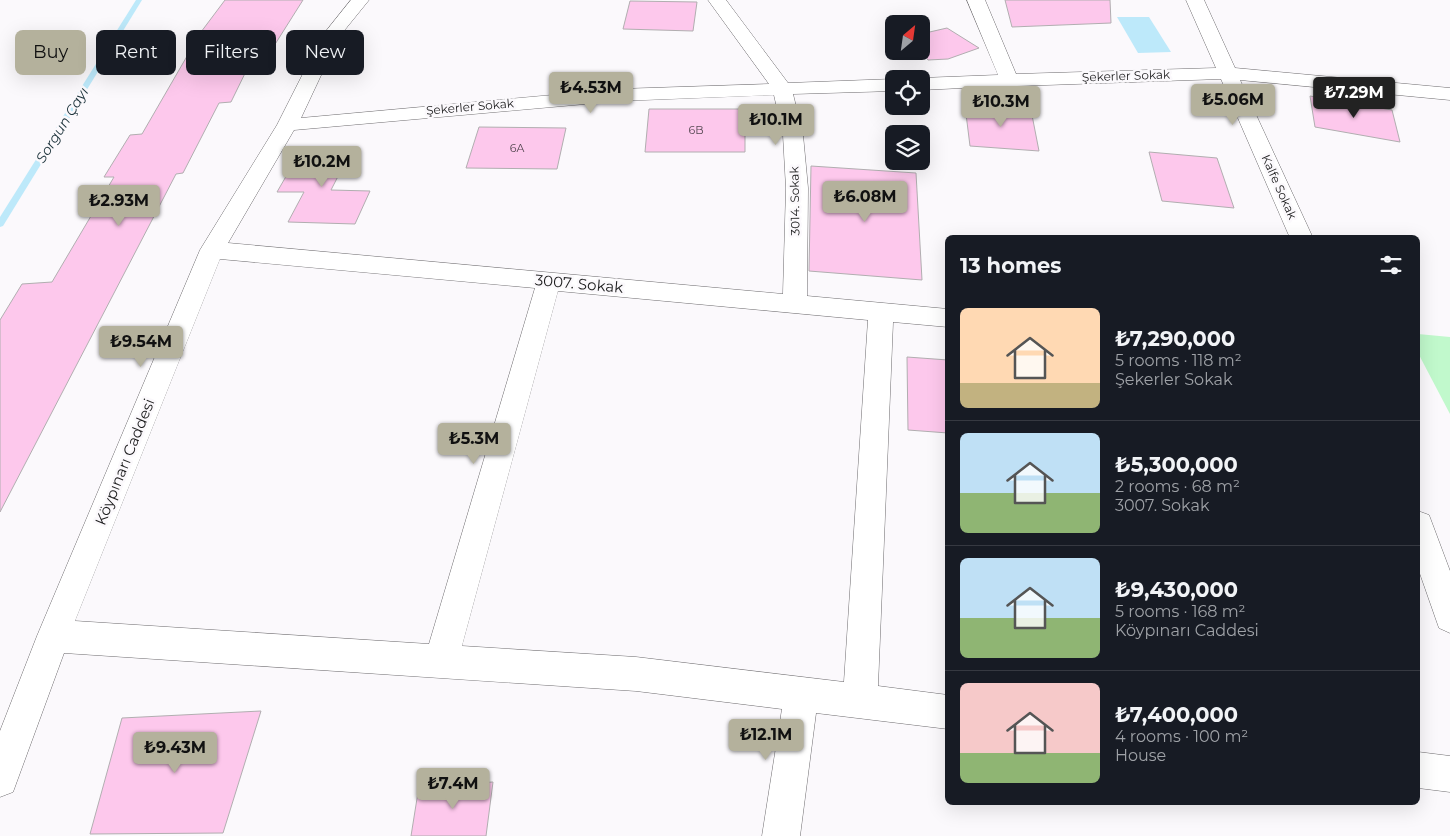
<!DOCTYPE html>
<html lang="en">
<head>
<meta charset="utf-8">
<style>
  body { margin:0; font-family:Montserrat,sans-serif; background:#20242c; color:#f1f3f6; height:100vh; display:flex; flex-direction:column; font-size:19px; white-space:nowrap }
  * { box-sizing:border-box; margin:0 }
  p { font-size:16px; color:#9ea1a6 }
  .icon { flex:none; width:28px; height:28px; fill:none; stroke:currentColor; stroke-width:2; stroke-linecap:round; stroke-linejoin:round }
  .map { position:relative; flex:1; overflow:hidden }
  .details { position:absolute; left:945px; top:235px; width:475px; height:570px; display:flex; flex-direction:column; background:#171b24; border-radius:8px; box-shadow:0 5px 20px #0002 }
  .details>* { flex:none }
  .hud { position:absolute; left:15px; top:30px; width:475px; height:45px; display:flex; gap:10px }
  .needle { width:32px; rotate:29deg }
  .buttons { position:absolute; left:885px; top:15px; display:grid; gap:10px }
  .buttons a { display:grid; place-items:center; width:45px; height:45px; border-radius:8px; background:#171b24; box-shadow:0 5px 20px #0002; font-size:25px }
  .price { position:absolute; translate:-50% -42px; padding:0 11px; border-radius:5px; background:#b4b19c; color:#111; font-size:16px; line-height:32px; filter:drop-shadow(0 1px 2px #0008) }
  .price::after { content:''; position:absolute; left:50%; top:30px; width:15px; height:11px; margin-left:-8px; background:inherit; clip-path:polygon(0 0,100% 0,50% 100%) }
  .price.current { background:#222; color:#fff }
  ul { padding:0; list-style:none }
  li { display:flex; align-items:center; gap:15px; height:125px; padding:0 15px }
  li+li { border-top:1px solid #363941 }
  li span { display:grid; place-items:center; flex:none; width:140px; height:100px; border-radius:8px; color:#555 }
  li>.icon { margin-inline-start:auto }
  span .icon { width:60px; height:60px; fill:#fffc; stroke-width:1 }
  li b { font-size:21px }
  h2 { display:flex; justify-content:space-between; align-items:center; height:60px; padding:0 15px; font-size:21px }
  .chip { padding:0 18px; border-radius:8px; background:#171b24; box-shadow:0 5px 20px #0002; font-size:18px; line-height:45px }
  .chip.current { background:#b4b19c; color:#111 }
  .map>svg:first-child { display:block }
  .green { fill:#c1f9cc }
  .water { fill:#bde9fa }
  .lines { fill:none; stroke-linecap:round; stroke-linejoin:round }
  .stream { fill:#bde9fa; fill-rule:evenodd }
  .building { fill:#fdc8ec; stroke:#b1aeb0 }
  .minor-casing { stroke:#6e6c6f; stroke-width:1 }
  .minor { fill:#fff; fill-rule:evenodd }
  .labels { text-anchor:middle; stroke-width:5; stroke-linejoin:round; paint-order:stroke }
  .far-number-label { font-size:11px; fill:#544751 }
  .far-street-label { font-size:12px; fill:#1c1c1d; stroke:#fbf9fc }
  .far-water-label { font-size:14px; font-style:italic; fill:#20363e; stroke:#fbf9fc }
  .street-label { font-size:15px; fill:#1c1c1d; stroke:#fbf9fc }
</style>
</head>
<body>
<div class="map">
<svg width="1450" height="836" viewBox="0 0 1450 836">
  <rect width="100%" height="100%" fill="#fbf9fc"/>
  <path class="green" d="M 1418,334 L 1450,337 L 1450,414 L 1418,353 Z"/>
  <path class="water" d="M 1117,17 L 1149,17 L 1171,52 L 1138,53 Z"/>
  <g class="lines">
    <path class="stream" d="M 136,0 L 142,0 L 3,226 L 0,227 L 0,217 Z"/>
  </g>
  <path class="building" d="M 225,0 L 303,0 L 267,57 L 253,57 L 231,102 L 219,103 L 183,173 L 176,174 L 0,512 L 0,320 L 22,284 L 52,282 L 114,177 L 104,177 L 130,135 L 142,134 L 201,32 Z
    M 1005,0 L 1110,0 L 1111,23 L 1012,27 Z
    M 630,1 L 697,2 L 693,31 L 623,29 Z
    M 947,28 L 979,48 L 948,59 L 928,60 L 921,51 L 921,34 Z
    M 1310,96 L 1392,110 L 1400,142 L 1315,127 Z
    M 965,106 L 1031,110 L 1039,151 L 970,146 Z
    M 649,109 L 745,109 L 745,152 L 645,152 Z
    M 479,127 L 566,128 L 557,169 L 466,168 Z
    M 303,147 L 352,149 L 331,190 L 370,191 L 355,224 L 288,222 L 304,192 L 277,192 Z
    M 1149,152 L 1217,158 L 1234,208 L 1162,201 Z
    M 811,166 L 916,173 L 922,280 L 809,271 Z
    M 907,357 L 948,360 L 948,433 L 908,430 Z
    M 261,711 L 223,833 L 90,834 L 122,718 Z
    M 493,782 L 486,836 L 411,836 L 419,786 Z"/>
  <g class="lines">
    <defs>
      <path id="minor" d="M 351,0 L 369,0 L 339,37 L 301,118 L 619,89 L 769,84 L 708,0 L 726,0 L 788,83 L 894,79 L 894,91 L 793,94 L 803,135 L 808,188 L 807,296 L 948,309 L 948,327 L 893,322 L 878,686 L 948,695 L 948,729 L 816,713 L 800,836 L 762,836 L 782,709 L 636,691 L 64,653 L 13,792 L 0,797 L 0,731 L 37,636 L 200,250 L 277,125 L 322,36 ZM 774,95 L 783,135 L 786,188 L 783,294 L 228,243 L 294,130 L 619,101 ZM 220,259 L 535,288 L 429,644 L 75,621 ZM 558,291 L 868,320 L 844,682 L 636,657 L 462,646 Z
        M 967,0 L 985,0 L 1016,74 L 1216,68 L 1186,0 L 1204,0 L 1235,68 L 1450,88 L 1450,100 L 1240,80 L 1313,238 L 1290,238 L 1221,79 L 1017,86 L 1010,88 L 1004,86 L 921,90 L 921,79 L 919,79 L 921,78 L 998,75 Z
        M 1418,511 L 1429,515 L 1450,571 L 1450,633 L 1439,628 L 1418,568 Z
        M 1418,752 L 1450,756 L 1450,792 L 1418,788 Z"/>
    </defs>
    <use href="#minor" class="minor-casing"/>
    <use href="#minor" class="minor"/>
  </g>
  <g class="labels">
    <g class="far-number-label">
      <text x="696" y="134">6B</text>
      <text x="517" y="152">6A</text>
    </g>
    <g class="far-street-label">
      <text transform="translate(1126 76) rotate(-2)" y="4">Şekerler Sokak</text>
      <text transform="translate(470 107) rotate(-5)" y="4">Şekerler Sokak</text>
      <text transform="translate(1279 187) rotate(66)" y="4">Kalfe Sokak</text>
      <text transform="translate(795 201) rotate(-91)" y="4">3014. Sokak</text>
    </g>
    <g class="far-water-label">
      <text transform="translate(62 125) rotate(-58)" y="5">Sorgun Çayı</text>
    </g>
    <g class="street-label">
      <text transform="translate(579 284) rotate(5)" y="5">3007. Sokak</text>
      <text transform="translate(125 462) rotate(-68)" y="5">Köypınarı Caddesi</text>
    </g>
  </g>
</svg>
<div class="buttons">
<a><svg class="needle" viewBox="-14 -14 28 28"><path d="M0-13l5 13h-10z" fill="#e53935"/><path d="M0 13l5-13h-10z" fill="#9ea1a6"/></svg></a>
<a><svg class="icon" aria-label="locate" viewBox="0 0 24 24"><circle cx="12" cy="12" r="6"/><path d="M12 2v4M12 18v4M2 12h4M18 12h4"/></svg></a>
<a><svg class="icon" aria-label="layers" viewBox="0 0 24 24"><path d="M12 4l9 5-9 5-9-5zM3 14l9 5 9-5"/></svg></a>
</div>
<b class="price" style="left:591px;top:114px">₺4.53M</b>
<b class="price current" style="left:1354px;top:119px">₺7.29M</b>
<b class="price" style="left:1233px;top:126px">₺5.06M</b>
<b class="price" style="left:1001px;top:128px">₺10.3M</b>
<b class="price" style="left:776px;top:146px">₺10.1M</b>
<b class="price" style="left:322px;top:188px">₺10.2M</b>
<b class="price" style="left:865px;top:223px">₺6.08M</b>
<b class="price" style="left:119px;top:227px">₺2.93M</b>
<b class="price" style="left:141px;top:368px">₺9.54M</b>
<b class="price" style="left:474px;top:465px">₺5.3M</b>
<b class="price" style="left:766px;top:761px">₺12.1M</b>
<b class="price" style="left:175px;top:774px">₺9.43M</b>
<b class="price" style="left:453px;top:810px">₺7.4M</b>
<div class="hud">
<a class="chip current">Buy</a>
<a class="chip">Rent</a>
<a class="chip">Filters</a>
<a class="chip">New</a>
</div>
<section class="details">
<h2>13 homes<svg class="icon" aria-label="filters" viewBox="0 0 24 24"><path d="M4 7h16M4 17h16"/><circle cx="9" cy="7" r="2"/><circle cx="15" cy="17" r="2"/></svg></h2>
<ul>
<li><span style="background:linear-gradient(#ffd9b3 75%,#c2b280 0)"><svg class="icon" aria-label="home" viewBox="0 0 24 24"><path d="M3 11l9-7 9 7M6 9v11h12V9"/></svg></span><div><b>₺7,290,000</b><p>5 rooms · 118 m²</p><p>Şekerler Sokak</p></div></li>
<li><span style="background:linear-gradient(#bfe0f5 60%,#8fb573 0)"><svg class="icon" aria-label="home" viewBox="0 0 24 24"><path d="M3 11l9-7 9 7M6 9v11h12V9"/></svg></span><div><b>₺5,300,000</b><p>2 rooms · 68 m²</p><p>3007. Sokak</p></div></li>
<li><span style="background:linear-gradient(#bfe0f5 60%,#8fb573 0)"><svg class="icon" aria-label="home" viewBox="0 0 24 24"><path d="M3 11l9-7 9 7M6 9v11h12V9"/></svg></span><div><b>₺9,430,000</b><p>5 rooms · 168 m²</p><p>Köypınarı Caddesi</p></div></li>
<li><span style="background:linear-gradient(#f6c9c9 70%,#8fb573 0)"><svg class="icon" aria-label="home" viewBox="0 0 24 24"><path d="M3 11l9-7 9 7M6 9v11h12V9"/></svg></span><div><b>₺7,400,000</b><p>4 rooms · 100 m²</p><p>House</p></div></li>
</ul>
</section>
</div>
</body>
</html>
